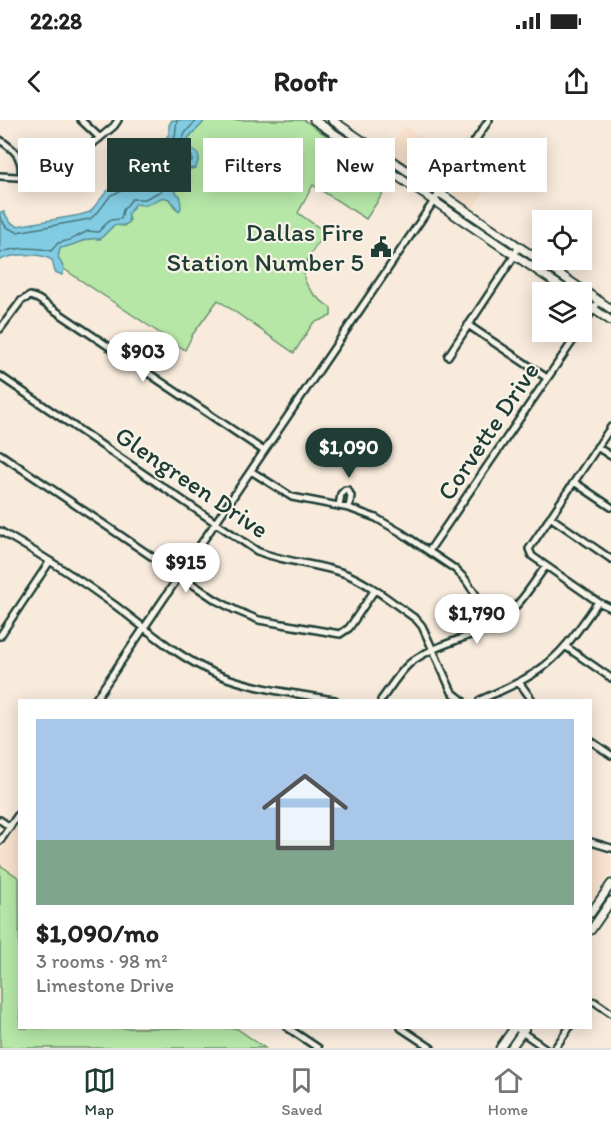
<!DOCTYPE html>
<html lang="en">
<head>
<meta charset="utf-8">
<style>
  body { margin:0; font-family:Itim,sans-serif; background:#f6f6f6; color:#222; height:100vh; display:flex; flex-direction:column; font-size:22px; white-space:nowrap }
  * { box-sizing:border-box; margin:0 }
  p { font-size:20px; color:#767676 }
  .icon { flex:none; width:33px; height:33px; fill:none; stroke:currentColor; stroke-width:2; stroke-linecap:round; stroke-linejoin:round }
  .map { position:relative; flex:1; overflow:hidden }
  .details { position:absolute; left:18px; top:579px; width:574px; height:330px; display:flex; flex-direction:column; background:#fff; border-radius:0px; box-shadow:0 3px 15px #0003 }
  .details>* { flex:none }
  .top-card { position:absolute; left:18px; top:18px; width:576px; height:54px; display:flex; gap:12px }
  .buttons { position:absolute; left:532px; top:90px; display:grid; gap:12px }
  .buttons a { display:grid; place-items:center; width:60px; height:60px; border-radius:0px; background:#fff; box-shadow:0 3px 15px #0003; font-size:30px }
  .price { position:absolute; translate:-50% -51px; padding:0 14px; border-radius:21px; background:#fff; color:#222; font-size:20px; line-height:39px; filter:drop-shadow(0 2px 3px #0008) }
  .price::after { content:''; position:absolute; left:50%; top:36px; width:18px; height:14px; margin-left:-9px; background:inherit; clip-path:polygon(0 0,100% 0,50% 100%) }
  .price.selected { background:#1f3d34; color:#fff }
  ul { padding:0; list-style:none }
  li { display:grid; align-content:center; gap:12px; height:318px; padding:0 18px }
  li+li { border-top:2px solid #e0e0e0 }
  li span { display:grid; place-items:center; height:186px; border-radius:0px; color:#555 }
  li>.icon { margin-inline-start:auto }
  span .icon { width:108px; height:108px; fill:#fffc; stroke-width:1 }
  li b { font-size:26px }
  .pill { padding:0 21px; border-radius:0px; background:#fff; box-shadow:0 3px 15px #0003; font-size:21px; line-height:54px }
  .pill.selected { background:#1f3d34; color:#fff }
  .status { display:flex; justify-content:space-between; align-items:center; height:42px; padding:0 30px; background:#fff; direction:ltr }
  .status svg { height:16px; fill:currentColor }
  header { display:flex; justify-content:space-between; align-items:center; height:78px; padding:0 18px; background:#fff; font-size:27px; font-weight:800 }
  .tabs { display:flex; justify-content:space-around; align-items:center; height:84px; border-top:2px solid #e0e0e0; background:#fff; font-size:16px; color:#767676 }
  .tabs a { display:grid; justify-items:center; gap:3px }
  .tabs .selected { color:#1f3d34 }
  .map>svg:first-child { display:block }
  .built { fill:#f9e1cd }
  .green { fill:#b6e7a7; stroke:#6a926e; stroke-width:1.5 }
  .water { fill:#82cce3; stroke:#5a939d; stroke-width:1.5 }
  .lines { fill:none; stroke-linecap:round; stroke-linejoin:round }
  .shore { stroke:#47767a; stroke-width:1.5 }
  .minor-casing { stroke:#1f3d34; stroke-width:10 }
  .major-casing { stroke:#1f3d34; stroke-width:11 }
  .minor { stroke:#f7f3e8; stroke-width:5 }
  .major { stroke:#f7f3e8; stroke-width:7 }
  .labels { text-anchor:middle; stroke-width:4.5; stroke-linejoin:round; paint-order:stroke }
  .poi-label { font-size:26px; fill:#1f3d34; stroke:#f7f3e8; text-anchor:end }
  .street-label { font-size:26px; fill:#1f3d34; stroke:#f7f3e8 }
</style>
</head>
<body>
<div class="status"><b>22:28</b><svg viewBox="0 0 49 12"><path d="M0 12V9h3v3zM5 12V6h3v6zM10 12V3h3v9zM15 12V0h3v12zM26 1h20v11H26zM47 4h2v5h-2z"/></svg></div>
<header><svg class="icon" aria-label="back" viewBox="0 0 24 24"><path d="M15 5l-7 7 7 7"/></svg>Roofr<svg class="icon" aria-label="share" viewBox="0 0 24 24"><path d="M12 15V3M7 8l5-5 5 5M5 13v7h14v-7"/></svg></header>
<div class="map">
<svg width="611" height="928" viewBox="0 0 611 928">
  <rect width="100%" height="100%" fill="#f8ebdc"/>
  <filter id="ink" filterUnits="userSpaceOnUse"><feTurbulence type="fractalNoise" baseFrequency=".0167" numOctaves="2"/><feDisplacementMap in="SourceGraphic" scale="12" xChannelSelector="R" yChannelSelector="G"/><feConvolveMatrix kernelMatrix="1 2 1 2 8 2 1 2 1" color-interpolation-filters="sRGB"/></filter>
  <g filter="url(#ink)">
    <path class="built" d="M 404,6 L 454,39 L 438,64 L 387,31 Z
      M 467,47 L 490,63 L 473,88 L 453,74 L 452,69 Z
      M 19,703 L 19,758 L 0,745 L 0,731 Z
      M 591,728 L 603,732 L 611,737 L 611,752 L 591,782 Z"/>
    <path class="green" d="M 204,0 L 304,0 L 391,61 L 366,99 L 313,65 L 298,93 L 325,112 C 301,148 291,160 331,188 L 331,196 L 313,203 L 294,233 L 218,180 L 193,214 L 185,230 L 64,149 L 58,137 L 60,128 C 76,126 85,116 100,119 L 114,105 L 124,106 L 130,100 L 128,94 L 135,84 L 146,85 L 163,77 L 169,79 L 176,89 L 180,76 L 175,72 L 168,60 L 161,59 C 169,46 179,46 192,49 L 195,32 L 191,29 L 187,21 C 191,11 201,9 204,0 Z
      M 0,745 L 19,758 L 20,908 L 236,908 L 265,928 L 0,928 Z"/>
    <path class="water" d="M 172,0 L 204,1 C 200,9 191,11 187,21 L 191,29 L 198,34 L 199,38 L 196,48 C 182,50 172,43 161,58 L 168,60 L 175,72 L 180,76 L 181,88 L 179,91 L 169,79 L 163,77 L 146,85 L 135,84 L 128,94 C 131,106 124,106 114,105 L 100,119 C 85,116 76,126 60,128 L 58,137 L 64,149 L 62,155 L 55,152 L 52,140 C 39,132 13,134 0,140 L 0,92 L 4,92 L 10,102 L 17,106 L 80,95 L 90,92 L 107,71 L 124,63 L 141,41 L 159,30 L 169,14 L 169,5 Z"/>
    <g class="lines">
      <path class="shore" d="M 0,97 L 6,107 L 17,112 L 90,99 L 98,92 L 111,75 L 128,68 L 145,45 L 163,34 L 175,17 L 177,0
        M 0,133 C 12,127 37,127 51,131 L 58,123 L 70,120 L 88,111 L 98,112 L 110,100 L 121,99 L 123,90 L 132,79 L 145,79 L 163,70 L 163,66 L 158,63 L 156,58 C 161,40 177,43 192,41 L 192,37 C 173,25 185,10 198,0"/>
      <defs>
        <path id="minor" d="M 81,0 L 100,18
          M 0,20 C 15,30 23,37 21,56
          M 0,56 L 33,58 L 59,52 L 114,6 L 118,0
          M 468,205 L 547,258
          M 582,206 L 599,181
          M 0,209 L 21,181 L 30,176 L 38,179 L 264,331
          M 448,236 L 515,135 L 518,126
          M 0,256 L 257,431 C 286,443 317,443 346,454 C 371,464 394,484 416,499 L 422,506 L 452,572 L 462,580
          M 611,307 L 529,429 L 532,436 L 598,482 L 611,488
          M 597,327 L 611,336
          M 0,334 L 216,480 L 235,490 L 259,500 L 340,514 L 349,508 L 374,471
          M 251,351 L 292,377 L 349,388 L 376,398 L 400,412 L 455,449 L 465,459 L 495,503
          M 574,362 L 611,387
          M 339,386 L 341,374 L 345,370 L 348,370 L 351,376 L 349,388
          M 550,397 L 611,439
          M 0,411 C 40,434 79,459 116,486 C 149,511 180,539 219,555 C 255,569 296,574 335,580
          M 429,431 L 579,212
          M 0,516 L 50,441
          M 565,526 L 611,558
          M 519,562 L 532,580
          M 95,580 L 489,0
          M 381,580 C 390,568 398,554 409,544 C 435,522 479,518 505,496 C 522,483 533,463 546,446
          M 480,580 C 500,571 521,563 539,550 C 564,533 580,507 598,482
          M 591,621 L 611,635
          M 0,700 L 10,707
          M 0,721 L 20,692
          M 591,722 L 611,728
          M 591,881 L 595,882 L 611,893
          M 288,908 L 318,928
          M 401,908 L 431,928
          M 516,908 L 545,928
          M 555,928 L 569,908"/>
        <path id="major" d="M 314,0 L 569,172
          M 332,0 L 611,189
          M 582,181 L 611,201
          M 591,793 L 611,764
          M 591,810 L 611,781
          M 500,928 L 514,908
          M 511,928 L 525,908"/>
      </defs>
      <use href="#minor" class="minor-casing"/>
      <use href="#major" class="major-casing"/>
      <use href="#minor" class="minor"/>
      <use href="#major" class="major"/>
    </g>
  </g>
  <defs>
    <symbol id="civic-bare" viewBox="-9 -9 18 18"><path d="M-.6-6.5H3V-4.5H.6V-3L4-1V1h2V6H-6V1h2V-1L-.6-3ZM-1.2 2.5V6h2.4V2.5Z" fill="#1f3d34" stroke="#f7f3e8" stroke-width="2.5" paint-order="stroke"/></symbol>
  </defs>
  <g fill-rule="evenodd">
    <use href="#civic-bare" x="366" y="112" width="30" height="30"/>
  </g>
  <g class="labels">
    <g class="poi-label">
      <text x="364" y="121">Dallas Fire<tspan x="364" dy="30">Station Number 5</tspan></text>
    </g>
    <g class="street-label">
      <text transform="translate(488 311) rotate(-56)" y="9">Corvette Drive</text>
      <text transform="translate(192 362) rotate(34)" y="9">Glengreen Drive</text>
    </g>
  </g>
</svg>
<div class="buttons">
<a><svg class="icon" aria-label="locate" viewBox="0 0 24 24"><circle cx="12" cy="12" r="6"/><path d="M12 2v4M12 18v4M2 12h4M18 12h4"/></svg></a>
<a><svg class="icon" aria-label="layers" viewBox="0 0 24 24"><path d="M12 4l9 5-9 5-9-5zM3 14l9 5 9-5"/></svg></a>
</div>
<b class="price" style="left:143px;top:263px">$903</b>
<b class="price selected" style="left:349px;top:359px">$1,090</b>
<b class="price" style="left:186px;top:474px">$915</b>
<b class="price" style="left:477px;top:525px">$1,790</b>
<div class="top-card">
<a class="pill">Buy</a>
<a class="pill selected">Rent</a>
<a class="pill">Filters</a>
<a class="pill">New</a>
<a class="pill">Apartment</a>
</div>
<section class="details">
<ul>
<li><span style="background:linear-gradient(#a9c7e8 65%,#7fa58c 0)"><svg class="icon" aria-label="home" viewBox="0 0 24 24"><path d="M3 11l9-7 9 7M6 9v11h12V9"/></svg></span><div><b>$1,090/mo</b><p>3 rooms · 98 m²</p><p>Limestone Drive</p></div></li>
</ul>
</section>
</div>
<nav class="tabs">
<a class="selected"><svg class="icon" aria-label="map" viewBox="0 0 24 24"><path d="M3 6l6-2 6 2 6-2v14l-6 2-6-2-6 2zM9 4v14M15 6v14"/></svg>Map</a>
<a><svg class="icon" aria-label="saved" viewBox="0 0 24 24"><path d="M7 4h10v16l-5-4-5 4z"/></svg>Saved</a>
<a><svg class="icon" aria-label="home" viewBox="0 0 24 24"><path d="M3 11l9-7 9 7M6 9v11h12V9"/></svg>Home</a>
</nav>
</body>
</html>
